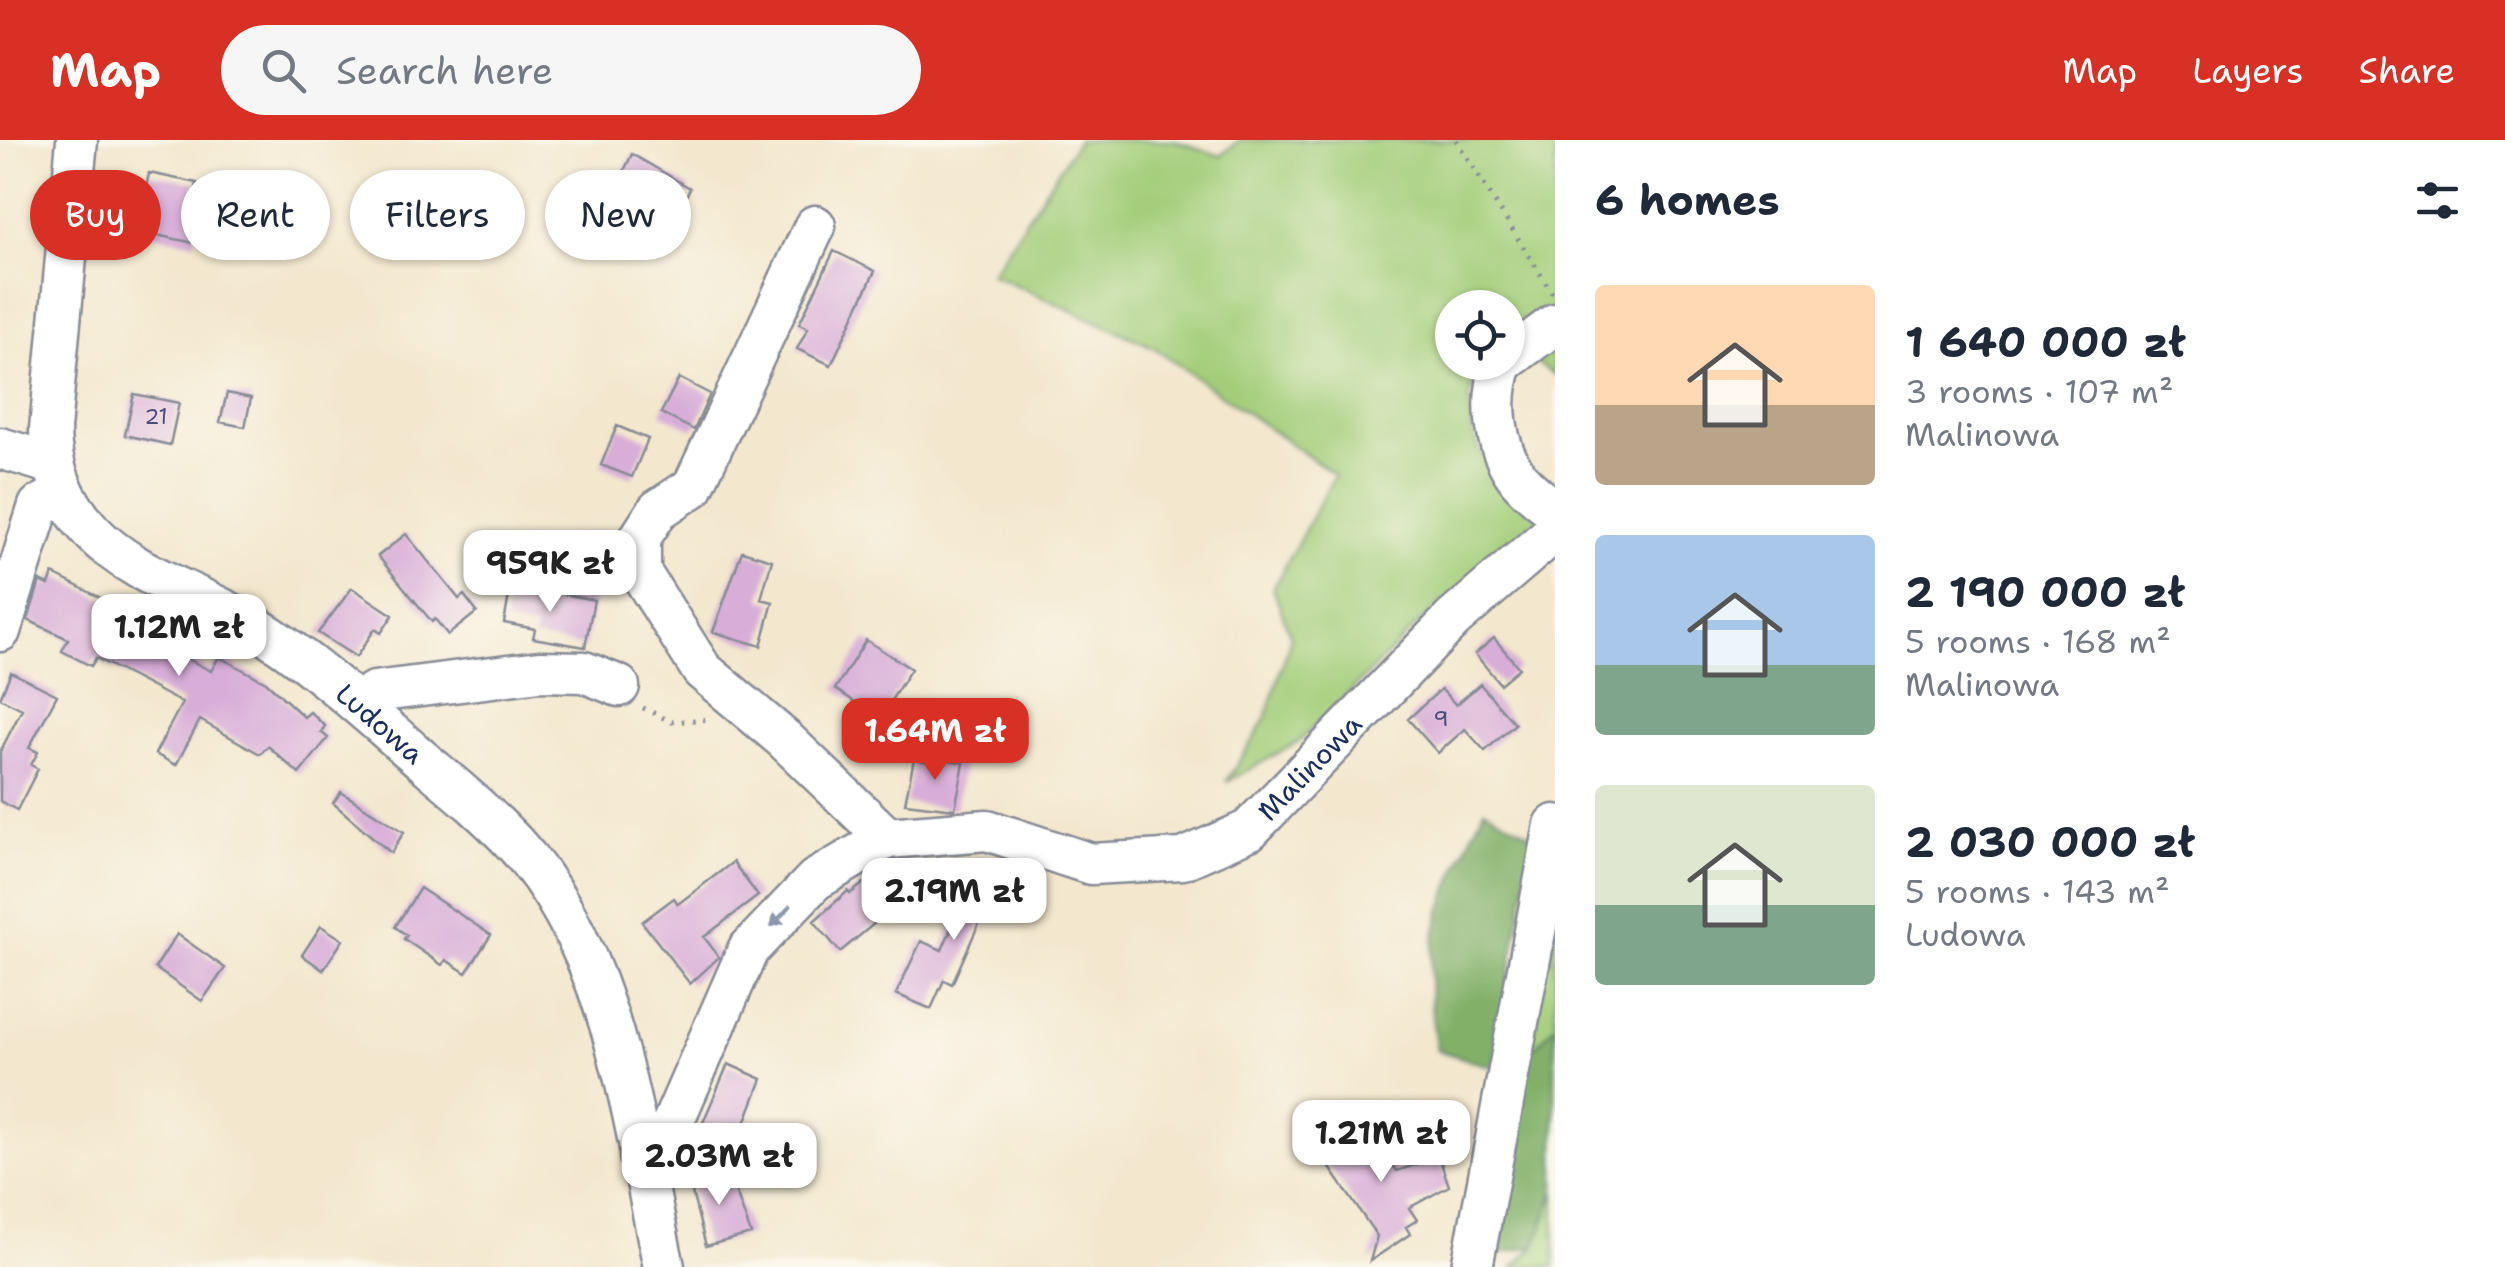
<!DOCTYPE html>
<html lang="en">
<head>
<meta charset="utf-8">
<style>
  body { margin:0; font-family:"Shantell Sans",sans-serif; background:#f6f6f7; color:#1f2937; height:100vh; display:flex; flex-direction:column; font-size:38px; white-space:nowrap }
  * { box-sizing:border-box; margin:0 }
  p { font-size:32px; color:#747a83 }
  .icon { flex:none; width:55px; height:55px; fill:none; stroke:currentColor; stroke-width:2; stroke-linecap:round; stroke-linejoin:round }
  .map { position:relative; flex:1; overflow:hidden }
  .side { display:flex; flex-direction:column; background:#fff; width:950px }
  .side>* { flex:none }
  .top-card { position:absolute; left:30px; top:30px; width:950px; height:90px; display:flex; gap:20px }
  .tools { position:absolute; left:1435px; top:150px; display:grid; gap:20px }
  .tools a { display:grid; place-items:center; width:90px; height:90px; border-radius:50%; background:#fff; box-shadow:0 2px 8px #0004; font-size:50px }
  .price { position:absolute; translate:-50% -85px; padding:0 22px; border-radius:20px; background:#fff; color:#222; font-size:32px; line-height:65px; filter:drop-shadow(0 2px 5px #0008) }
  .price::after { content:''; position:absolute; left:50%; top:60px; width:30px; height:22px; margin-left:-15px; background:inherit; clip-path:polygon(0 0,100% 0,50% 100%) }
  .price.on { background:#d93025; color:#fff }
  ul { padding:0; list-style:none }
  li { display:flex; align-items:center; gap:30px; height:250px; padding:0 40px }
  li span { display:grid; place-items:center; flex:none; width:280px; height:200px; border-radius:10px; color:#555 }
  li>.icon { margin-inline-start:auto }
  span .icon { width:120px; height:120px; fill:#fffc; stroke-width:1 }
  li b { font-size:42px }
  h2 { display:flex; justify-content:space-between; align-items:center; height:120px; padding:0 40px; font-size:42px }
  .tag { padding:0 35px; border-radius:45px; background:#fff; box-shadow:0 2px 8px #0004; font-size:35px; line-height:90px }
  .tag.on { background:#d93025; color:#fff }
  header { display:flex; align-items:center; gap:60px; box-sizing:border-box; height:140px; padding:0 50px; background:#d93025; color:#fff }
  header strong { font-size:48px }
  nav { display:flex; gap:55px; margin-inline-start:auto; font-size:35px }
  .search { width:700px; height:90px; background:#f6f6f7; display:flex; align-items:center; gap:25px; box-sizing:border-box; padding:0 35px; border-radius:55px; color:#747a83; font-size:38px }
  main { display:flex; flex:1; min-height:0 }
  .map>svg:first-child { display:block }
  .green { fill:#a3cd79; stroke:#5f7e6c; stroke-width:2.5 }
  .forest { fill:#82b069; stroke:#4e7064; stroke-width:2.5 }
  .building { fill:#d8add8 }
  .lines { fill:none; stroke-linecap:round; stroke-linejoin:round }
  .minor-casing { stroke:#878b96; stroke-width:45 }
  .path { stroke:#878b96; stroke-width:5; stroke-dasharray:2.5 8; stroke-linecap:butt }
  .minor { stroke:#fff; stroke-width:40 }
  .oneway { fill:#8d97ae }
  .labels { text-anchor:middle; stroke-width:9; stroke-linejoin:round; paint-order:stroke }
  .number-label { font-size:22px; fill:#4a4e7c }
  .street-label { font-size:28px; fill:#1b2f5e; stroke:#fbf7ec }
</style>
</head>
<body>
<header>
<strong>Map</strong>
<div class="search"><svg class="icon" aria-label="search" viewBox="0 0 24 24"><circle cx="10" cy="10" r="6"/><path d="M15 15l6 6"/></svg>Search here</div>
<nav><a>Map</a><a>Layers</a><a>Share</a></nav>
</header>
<main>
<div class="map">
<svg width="1555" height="1127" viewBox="0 0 1555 1127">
  <rect width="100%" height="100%" fill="#fbf7ec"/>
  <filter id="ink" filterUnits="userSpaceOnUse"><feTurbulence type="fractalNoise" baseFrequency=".01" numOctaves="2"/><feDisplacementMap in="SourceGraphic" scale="20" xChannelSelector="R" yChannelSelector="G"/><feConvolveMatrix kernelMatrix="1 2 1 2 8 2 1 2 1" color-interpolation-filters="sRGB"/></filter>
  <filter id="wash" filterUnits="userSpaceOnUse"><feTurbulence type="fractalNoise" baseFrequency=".0048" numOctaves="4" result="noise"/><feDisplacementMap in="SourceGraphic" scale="40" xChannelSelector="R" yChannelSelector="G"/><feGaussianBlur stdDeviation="2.25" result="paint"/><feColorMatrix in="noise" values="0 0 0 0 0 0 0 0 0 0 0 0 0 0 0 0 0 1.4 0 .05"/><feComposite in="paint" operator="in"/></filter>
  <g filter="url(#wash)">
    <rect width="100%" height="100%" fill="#f3e7cd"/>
    <path class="green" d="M 1078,0 L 1173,0 L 1221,16 L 1239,0 L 1555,0 L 1555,235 L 1508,203 L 1508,168 L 1452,168 L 1452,222 L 1482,223 C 1478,234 1471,248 1470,260 C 1464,313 1510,351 1546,380 L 1435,468 L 1299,602 L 1226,642 L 1266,579 L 1291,497 L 1273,448 L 1335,335 L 1153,207 L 991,134 Z
      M 1555,779 L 1555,885 L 1529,915 Z
      M 1555,1051 L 1555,1127 L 1514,1127 L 1535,1106 Z"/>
    <path class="forest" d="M 1484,669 L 1534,696 L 1493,927 L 1437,910 C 1418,805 1441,762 1484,669 Z
      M 1555,885 L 1555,1051 L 1535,1106 L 1491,1115 L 1529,915 Z"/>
    <g id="blocks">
      <path class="building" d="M 632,14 L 690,48 L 670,90 L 610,60 Z
        M 149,33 L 197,43 L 192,67 L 201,70 L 194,103 L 137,91 Z
        M 834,111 L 875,131 L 831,225 L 797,209 L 808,188 L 799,184 Z
        M 679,238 L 710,254 L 694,290 L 661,273 Z
        M 227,253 L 251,258 L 245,287 L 220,282 Z
        M 134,254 L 179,263 L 170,305 L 125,295 Z
        M 617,286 L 648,299 L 632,337 L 601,325 Z
        M 406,394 L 459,459 L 464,455 L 477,472 L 448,495 L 435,479 L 432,482 L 378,416 Z
        M 742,411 L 772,420 L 761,459 L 773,462 L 761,506 L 713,492 Z
        M 53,434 L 111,463 L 107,472 L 117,478 L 116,481 L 156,501 L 160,494 L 179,504 L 174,512 L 211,531 L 219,517 L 266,542 L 304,577 L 310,572 L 325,586 L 321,592 L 328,598 L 299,634 L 268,606 L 260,614 L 200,580 L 176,625 L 155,614 L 182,563 L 96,518 L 91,526 L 62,511 L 68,499 L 28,480 L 40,441 L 49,445 Z
        M 511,444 L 594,460 L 585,507 L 533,498 L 535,489 L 504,483 Z
        M 352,448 L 393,475 L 381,493 L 375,489 L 356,517 L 318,493 Z
        M 1494,498 L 1519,528 L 1500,544 L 1475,514 Z
        M 866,500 L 911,529 L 880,578 L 835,549 Z
        M 11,532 L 57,555 L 29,608 L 38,612 L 31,625 L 38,629 L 17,670 L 0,661 L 0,612 L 22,569 L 0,558 Z
        M 1480,544 L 1515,584 L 1485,611 L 1465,589 L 1438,613 L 1408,579 L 1441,549 L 1456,565 Z
        M 991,564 L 1005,588 L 973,607 L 959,584 Z
        M 930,616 L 964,623 L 955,669 L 905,663 L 914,619 L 929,622 Z
        M 341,652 L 404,692 L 391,713 L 333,663 Z
        M 733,722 L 758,756 L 704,797 L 719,817 L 690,844 L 642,782 L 674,758 L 678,764 Z
        M 987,737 L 1025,754 L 1016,773 L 989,761 L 952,844 L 944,840 L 931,869 L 896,854 L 921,801 L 942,810 L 972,740 L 983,745 Z
        M 869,739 L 893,768 L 840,812 L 814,781 L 848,751 L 850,754 Z
        M 420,748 L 491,795 L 466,833 L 446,820 L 442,825 L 404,799 L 407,795 L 395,787 Z
        M 321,786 L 343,800 L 323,830 L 302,815 Z
        M 177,794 L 225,828 L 202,861 L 155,828 Z
        M 728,924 L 762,939 L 729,1025 L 692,1008 Z
        M 1354,983 L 1374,1011 L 1380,1007 L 1397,1031 L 1439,1017 L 1449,1046 L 1409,1068 L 1417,1080 L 1406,1087 L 1410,1094 L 1370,1121 L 1377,1096 L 1317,1009 Z
        M 728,1030 L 751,1094 L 706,1106 L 689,1041 Z"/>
    </g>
  </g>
  <g filter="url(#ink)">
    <use href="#blocks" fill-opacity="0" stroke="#878b96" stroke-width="2.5"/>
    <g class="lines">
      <defs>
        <g id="minor">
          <path id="s1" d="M 77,0 L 50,289 C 50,328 64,362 91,391 C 132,436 202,454 254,486 C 312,522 362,568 414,613 C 448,642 484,671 515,704 C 615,812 634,988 664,1127"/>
          <path d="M 815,86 L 693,347 L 658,370 L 640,398 L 640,432 L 702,530 L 784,599 L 887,698"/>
          <path d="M 1508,219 L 1555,184"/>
          <path d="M 1503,222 C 1489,258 1494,307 1518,338 C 1528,351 1543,361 1555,371"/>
          <path d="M 0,308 L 53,324"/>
          <path d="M 0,491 L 39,366 L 64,353"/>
          <path d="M 358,564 L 374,552 L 540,531 L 584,532 L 619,546"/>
          <path id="s2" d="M 640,1017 L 663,1005 L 748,810 L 815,740 L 887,698 L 987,690 L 1091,724 L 1183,719 L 1249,690 L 1453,479 L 1555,391"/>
          <path d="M 1472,1127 L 1555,685"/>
        </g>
      </defs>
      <use href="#minor" class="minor-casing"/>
      <path class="path" d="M 1456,0 L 1553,154
        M 643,568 L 672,582 L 708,579"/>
      <use href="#minor" class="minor"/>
    </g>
    <defs><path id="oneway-solid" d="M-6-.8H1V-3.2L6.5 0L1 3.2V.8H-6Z" transform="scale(2.5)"/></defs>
    <use class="oneway" href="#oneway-solid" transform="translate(781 776) rotate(133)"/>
  </g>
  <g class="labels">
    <g class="number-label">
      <text x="156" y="284">21</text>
      <text x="1441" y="586">9</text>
    </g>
    <g class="street-label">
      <text dy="10" stroke="none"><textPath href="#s1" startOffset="752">Ludowa</textPath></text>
      <text dy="10" stroke="none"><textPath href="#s2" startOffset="880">Malinowa</textPath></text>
    </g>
  </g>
</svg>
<div class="tools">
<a><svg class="icon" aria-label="locate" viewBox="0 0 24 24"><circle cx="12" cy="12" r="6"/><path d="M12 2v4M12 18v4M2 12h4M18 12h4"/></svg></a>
</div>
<b class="price" style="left:550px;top:475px">959K zł</b>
<b class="price" style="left:179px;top:539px">1.12M zł</b>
<b class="price on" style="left:935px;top:643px">1.64M zł</b>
<b class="price" style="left:954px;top:803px">2.19M zł</b>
<b class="price" style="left:1381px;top:1045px">1.21M zł</b>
<b class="price" style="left:719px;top:1068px">2.03M zł</b>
<div class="top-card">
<a class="tag on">Buy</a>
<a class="tag">Rent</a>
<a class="tag">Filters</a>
<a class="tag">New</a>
</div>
</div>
<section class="side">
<h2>6 homes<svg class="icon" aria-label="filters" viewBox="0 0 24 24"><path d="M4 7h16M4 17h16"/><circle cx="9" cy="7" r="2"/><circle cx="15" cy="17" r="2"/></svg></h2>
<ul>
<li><span style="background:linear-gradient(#ffd9b3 60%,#b9a48a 0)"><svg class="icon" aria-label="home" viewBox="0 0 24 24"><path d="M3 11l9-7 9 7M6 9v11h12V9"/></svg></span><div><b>1 640 000 zł</b><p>3 rooms · 107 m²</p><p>Malinowa</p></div></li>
<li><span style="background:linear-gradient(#a9c7e8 65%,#7fa58c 0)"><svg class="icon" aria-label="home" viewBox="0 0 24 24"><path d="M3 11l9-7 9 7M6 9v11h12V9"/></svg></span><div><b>2 190 000 zł</b><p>5 rooms · 168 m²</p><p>Malinowa</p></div></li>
<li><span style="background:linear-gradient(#dfe7d0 60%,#7fa58c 0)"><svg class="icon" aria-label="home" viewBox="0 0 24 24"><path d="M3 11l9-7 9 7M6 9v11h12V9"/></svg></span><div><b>2 030 000 zł</b><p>5 rooms · 143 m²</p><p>Ludowa</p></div></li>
</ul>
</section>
</main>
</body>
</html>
